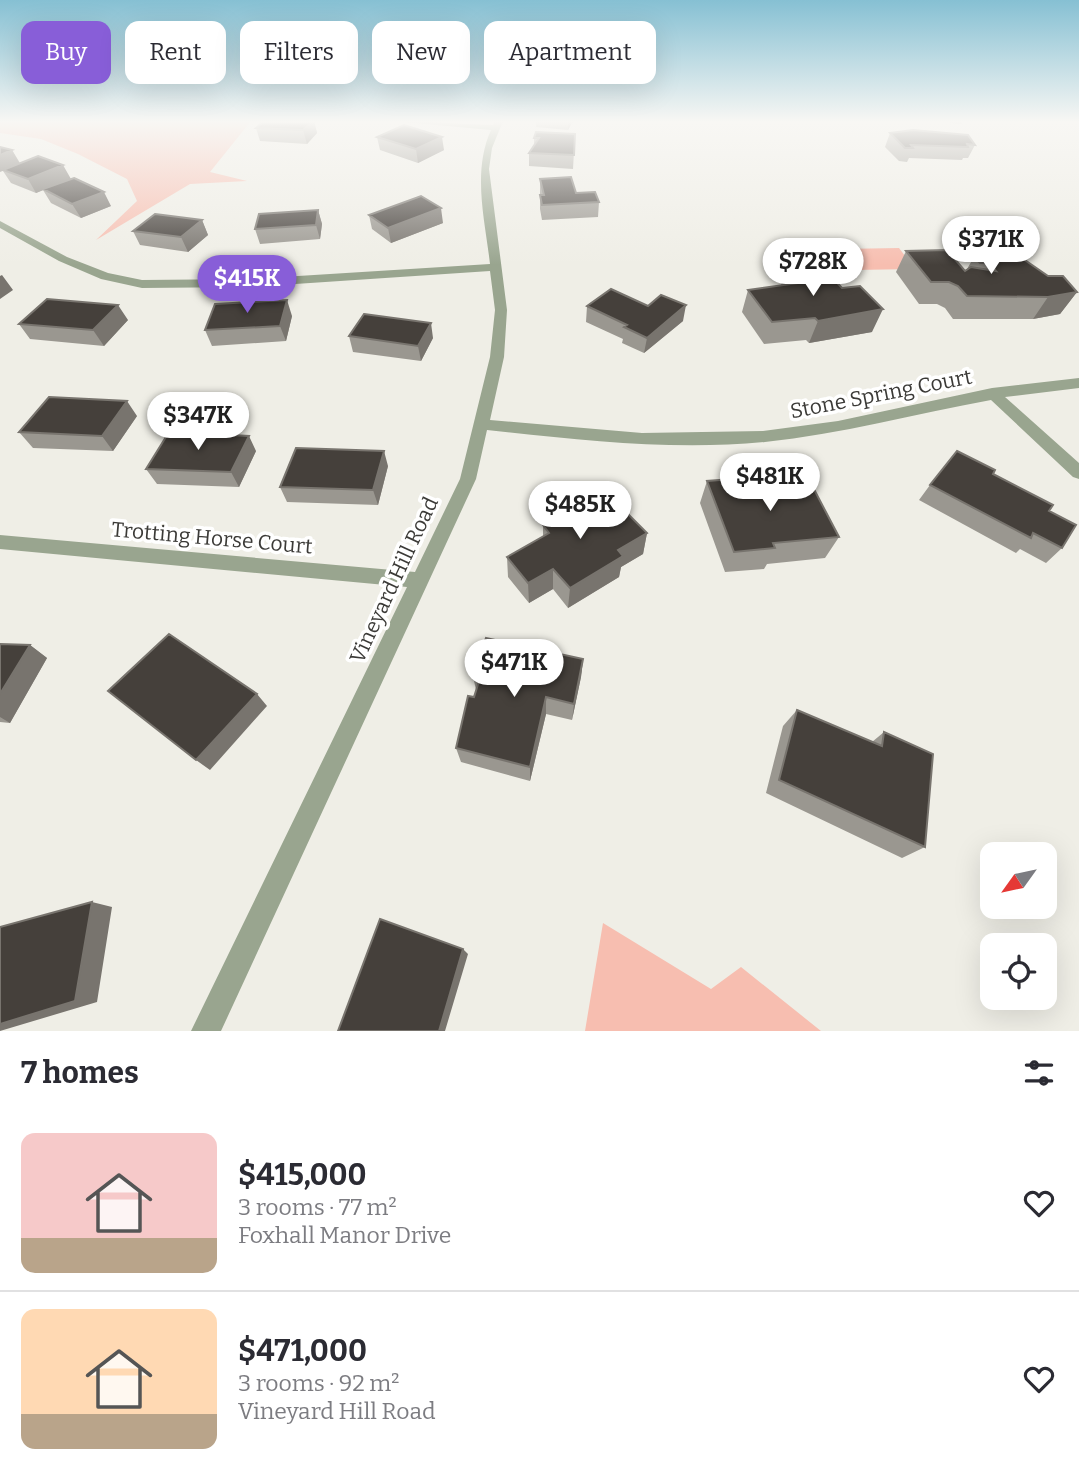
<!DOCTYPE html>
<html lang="en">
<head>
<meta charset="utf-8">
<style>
  body { margin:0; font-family:Bitter,serif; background:#f7f7f7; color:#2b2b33; height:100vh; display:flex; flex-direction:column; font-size:26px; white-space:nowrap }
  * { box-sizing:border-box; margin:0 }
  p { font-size:23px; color:#7c7c81 }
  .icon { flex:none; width:38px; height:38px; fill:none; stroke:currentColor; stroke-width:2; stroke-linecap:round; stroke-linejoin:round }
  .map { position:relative; height:1031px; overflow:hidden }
  .panel { display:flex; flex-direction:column; background:#fff; flex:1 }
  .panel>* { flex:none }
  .guide { position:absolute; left:21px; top:21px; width:700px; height:63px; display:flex; gap:14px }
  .needle { width:46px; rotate:237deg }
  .fabs { position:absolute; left:980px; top:842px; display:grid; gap:14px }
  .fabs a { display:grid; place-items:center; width:77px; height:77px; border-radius:14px; background:#fff; box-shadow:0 7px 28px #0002; font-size:35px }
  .price { position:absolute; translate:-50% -60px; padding:0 16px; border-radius:24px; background:#fff; color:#222; font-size:23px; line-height:46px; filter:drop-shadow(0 2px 4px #0008) }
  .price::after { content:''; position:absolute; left:50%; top:42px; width:21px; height:16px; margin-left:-10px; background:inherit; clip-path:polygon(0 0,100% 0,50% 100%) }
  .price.on { background:#885ed8; color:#fff }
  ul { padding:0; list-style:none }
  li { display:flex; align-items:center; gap:21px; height:175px; padding:0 21px }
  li+li { border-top:2px solid #e1e1e2 }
  li span { display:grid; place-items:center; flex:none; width:196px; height:140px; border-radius:14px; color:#555 }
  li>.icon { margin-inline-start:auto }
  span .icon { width:84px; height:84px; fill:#fffc; stroke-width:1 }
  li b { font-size:30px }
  h2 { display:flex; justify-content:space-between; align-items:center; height:84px; padding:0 21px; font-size:30px }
  .chip { padding:0 24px; border-radius:14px; background:#fff; box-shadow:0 7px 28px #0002; font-size:24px; line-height:63px }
  .chip.on { background:#885ed8; color:#fff }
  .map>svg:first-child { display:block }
  .green { fill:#f7beb0 }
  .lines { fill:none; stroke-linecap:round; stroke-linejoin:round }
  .street { fill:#99a58f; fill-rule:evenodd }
  .wall { fill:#9a9790 }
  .shaded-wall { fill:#78746e }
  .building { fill:#45403b; stroke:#78746e; stroke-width:2 }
  .labels { text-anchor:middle; stroke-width:7; stroke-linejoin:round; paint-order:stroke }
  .street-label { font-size:21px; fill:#3b3a37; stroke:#fff }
</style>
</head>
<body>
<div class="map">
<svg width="1079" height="1031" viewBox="0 0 1079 1031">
  <rect width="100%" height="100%" fill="#efeee6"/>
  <path class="green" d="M 0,121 L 251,121 L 210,172 L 247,181 L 190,184 L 96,240 L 137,201 L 127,179 L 78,154 L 41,139 L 0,133 Z
    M 899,248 L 915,269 L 854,270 L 840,249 Z
    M 603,923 L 711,989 L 741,967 L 821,1031 L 585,1031 Z"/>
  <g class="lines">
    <path class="street" d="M 393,121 L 493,125 L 495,121 L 503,121 L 492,148 L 489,169 L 507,310 L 504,357 L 490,420 L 642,433 L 763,431 L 838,421 L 992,388 L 1079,378 L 1079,388 L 1005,397 L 1079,463 L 1079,479 L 1073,477 L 991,400 C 915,414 841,434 765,442 C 672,451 579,440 487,430 L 476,479 L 221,1031 L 191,1031 L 407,587 L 0,549 L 0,535 L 415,572 L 460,479 L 490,357 L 495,310 L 490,271 L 249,287 L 142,288 L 101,279 L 59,261 L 0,228 L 0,221 L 67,257 L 108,273 L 142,280 L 249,279 L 490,264 C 485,220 472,172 491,130 Z"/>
  </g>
  <path class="wall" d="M 264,121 L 314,121 L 317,133 L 307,144 L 260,141 L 256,128 Z
    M 536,121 L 573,121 L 568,130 L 536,127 Z
    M 948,121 L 963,121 L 961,124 L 950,123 Z
    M 890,133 L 975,145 L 968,158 L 963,158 L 962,160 L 909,158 L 907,162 L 899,161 L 885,147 Z
    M 575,134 L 573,169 L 529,166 L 529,153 L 534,146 L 534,138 Z
    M 377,137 L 444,150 L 418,163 L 380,150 Z
    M 12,150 L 20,163 L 71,179 L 111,206 L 81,218 L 51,203 L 43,190 L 36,193 L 11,183 L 3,171 Z
    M 540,179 L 599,202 L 598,217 L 542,220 L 540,209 Z
    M 318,210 L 322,224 L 320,239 L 260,244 L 255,229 Z
    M 369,215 L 443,223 L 391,243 L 372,229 Z
    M 202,220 L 208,235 L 188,252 L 140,245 L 133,231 Z
    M 906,251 L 965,271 L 967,269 L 974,257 L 1048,276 L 1077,292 L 1060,314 L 1033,319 L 953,319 L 945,308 L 937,304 L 919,304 L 896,272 Z
    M 786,269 L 872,332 L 809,343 L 806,340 L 764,344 L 742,312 L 748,290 L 781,285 Z
    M 587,306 L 683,321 L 644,353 L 622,343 L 623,339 L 586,322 Z
    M 292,316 L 286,341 L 212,346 L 205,330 Z
    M 128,320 L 104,346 L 30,339 L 19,324 Z
    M 349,336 L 433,338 L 421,361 L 353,352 Z
    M 137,416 L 113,451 L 33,448 L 19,432 Z
    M 256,451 L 239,487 L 157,484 L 146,469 Z
    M 388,466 L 378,505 L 287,502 L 280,487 Z
    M 993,474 L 1049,511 L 1062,548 L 1046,563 L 1020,549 L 1016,553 L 919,500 L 930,485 Z
    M 783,476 L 839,537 L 825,558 L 767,564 L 764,569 L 725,572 L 700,503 L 707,481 L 774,487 L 779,487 Z
    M 571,502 L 647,533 L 643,554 L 621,567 L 619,577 L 568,608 L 553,589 L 529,603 L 508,577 L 507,557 L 543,537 L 543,525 L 570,518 Z
    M 0,644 L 30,645 L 47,658 L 10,723 L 0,722 Z
    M 583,659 L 581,677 L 572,720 L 546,714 L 530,781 L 461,762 L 456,748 L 476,690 L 473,676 Z
    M 797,710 L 872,742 L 884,732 L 925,847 L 902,858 L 766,793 L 783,726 Z"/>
  <path class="shaded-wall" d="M 313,121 L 314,121 L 317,133 L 307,144 L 303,130 Z
    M 568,121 L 573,121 L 568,130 Z
    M 442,137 L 444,150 L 418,163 L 416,149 Z
    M 12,150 L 20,164 L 0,172 L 0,155 Z
    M 63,165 L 71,179 L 36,193 L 28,179 Z
    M 104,192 L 111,206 L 81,218 L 72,204 Z
    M 441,208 L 443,223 L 391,243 L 388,228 Z
    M 318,210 L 322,224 L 320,239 L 316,225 Z
    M 202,220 L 208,235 L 188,252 L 181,237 Z
    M 2,275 L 13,290 L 0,299 L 0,276 Z
    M 1077,292 L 1060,314 L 1033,319 L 1048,297 Z
    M 287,300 L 292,316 L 286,341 L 280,326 Z
    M 118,305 L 128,320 L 104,346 L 93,330 Z
    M 686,305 L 683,321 L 644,353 L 647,338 Z
    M 883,309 L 872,332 L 809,343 L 818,321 Z
    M 431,323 L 433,338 L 421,361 L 418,346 Z
    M 127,401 L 137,416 L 113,451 L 102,436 Z
    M 249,436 L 256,451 L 239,487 L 231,472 Z
    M 384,451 L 388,466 L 378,505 L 373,490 Z
    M 647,533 L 643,554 L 621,567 L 619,577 L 568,608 L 570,588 L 618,550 Z
    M 553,569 L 553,589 L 529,603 L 528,583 Z
    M 30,645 L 47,658 L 10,723 L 0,717 L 0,694 Z
    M 583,659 L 581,677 L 572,720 L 574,704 Z
    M 257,694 L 267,706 L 210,770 L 196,760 Z
    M 546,697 L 546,714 L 530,781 L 530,767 Z
    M 92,902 L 112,907 L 97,1002 L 0,1031 L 0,1024 Z
    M 463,949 L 468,954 L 445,1031 L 439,1031 Z"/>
  <path class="building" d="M 264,121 L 313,121 L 303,130 L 256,128 Z
    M 404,125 L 442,137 L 416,149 L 377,137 Z
    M 913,130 L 968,135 L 975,145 L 967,144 L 968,147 L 911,145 L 913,148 L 905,148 L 890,133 Z
    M 536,132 L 575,134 L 574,155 L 529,153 L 539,138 L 534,138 Z
    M 0,147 L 12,150 L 0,155 Z
    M 38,156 L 63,165 L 28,179 L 3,170 Z
    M 571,177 L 576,193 L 595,192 L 599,202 L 542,205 L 540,195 L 544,195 L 540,179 Z
    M 74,178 L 104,192 L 72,204 L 43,189 Z
    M 421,196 L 441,208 L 388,228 L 369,215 Z
    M 318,210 L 316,225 L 255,229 L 259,214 Z
    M 155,214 L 202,220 L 181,237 L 133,231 Z
    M 947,250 L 965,271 L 971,267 L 996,271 L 989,263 L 980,263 L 974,257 L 1019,256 L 1048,276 L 1063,276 L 1077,292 L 1048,297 L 967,296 L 958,286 L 949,282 L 931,282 L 906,251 Z
    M 816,266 L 822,272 L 827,272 L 842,288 L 860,286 L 883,309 L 818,321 L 815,318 L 772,322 L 748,290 L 798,283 L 786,269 Z
    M 611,289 L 648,306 L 661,295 L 686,305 L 647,338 L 624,327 L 627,325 L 587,306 Z
    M 47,299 L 118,305 L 93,330 L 19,324 Z
    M 287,300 L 280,326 L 205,330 L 215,304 Z
    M 364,314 L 431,323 L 418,346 L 349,336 Z
    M 49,397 L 127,401 L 102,436 L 19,432 Z
    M 169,432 L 249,436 L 231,472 L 146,469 Z
    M 296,448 L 384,451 L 373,490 L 280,487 Z
    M 957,451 L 995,470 L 993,474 L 1053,505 L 1049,511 L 1076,525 L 1062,548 L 1033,533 L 1031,538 L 930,485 Z
    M 806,474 L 839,537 L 773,543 L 775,548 L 734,552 L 707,481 L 746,478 L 748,484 L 772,482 L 774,487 L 788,486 L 783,476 Z
    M 600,486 L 647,533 L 618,550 L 623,556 L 570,588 L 553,569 L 528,583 L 507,557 L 549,533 L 543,525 L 562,514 L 567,519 L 581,512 L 571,502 Z
    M 169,634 L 257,694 L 196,760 L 108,691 Z
    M 486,638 L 583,659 L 574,704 L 546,697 L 530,767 L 456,748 L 468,696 L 474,697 L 480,678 L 473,676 Z
    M 0,644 L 30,645 L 0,694 Z
    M 797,710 L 882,746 L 884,732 L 933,754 L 925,847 L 779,780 Z
    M 92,902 L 75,1001 L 0,1024 L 0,927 Z
    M 380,919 L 463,949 L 439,1031 L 338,1031 Z"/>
  <linearGradient id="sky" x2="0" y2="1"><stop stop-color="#86c0d3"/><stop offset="0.46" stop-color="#f8f7f4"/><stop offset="1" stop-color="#f8f7f4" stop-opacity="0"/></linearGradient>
  <rect width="1079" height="265" fill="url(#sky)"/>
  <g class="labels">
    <g class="street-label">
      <text transform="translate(881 394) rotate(-11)" y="7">Stone Spring Court</text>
      <text transform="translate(212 538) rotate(5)" y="7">Trotting Horse Court</text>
      <text transform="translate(394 580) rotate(-65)" y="7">Vineyard Hill Road</text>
    </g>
  </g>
</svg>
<div class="fabs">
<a><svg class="needle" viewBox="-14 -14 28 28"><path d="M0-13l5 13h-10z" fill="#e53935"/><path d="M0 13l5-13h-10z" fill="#7c7c81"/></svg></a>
<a><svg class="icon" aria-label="locate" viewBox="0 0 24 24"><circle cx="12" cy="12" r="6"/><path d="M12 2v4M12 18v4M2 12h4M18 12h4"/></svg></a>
</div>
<b class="price" style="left:991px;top:276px">$371K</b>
<b class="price" style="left:813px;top:298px">$728K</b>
<b class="price on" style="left:247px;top:315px">$415K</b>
<b class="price" style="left:198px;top:452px">$347K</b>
<b class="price" style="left:770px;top:513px">$481K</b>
<b class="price" style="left:580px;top:541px">$485K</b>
<b class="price" style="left:514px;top:699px">$471K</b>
<div class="guide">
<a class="chip on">Buy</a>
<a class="chip">Rent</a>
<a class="chip">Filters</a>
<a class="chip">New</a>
<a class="chip">Apartment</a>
</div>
</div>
<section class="panel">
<h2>7 homes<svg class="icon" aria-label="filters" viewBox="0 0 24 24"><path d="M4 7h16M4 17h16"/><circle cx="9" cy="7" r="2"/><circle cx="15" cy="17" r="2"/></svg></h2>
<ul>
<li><span style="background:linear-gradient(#f6c9c9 75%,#b9a48a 0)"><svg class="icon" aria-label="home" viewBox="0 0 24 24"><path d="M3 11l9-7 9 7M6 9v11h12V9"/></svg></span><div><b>$415,000</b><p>3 rooms · 77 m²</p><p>Foxhall Manor Drive</p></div><svg class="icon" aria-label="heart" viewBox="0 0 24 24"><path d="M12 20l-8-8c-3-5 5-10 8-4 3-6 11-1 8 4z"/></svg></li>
<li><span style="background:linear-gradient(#ffd9b3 75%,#b9a48a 0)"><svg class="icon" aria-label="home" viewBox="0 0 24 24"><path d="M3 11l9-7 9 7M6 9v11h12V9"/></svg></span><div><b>$471,000</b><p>3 rooms · 92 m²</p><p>Vineyard Hill Road</p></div><svg class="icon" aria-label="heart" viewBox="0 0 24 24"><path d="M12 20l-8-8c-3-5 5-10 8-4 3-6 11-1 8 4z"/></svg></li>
</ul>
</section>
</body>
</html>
